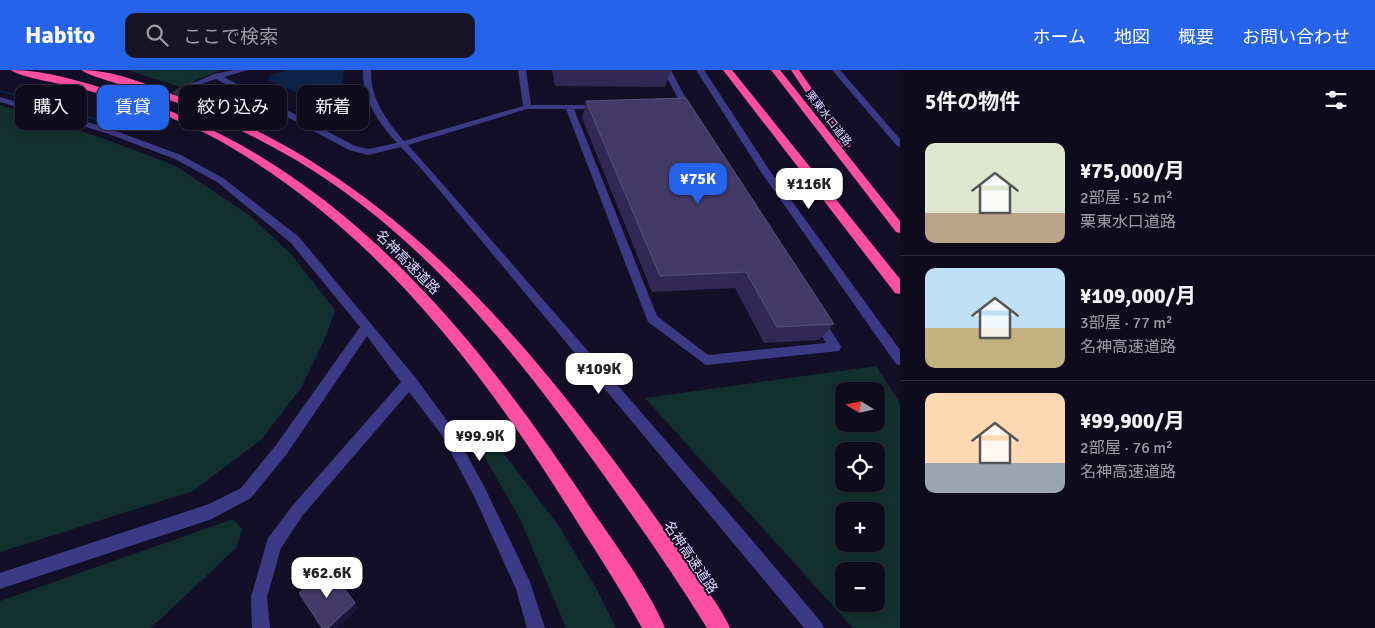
<!DOCTYPE html>
<html lang="ja">
<head>
<meta charset="utf-8">
<style>
  body { margin:0; font-family:Signika,"Noto Sans JP",sans-serif; background:#171425; color:#f1f3f6; height:100vh; display:flex; flex-direction:column; font-size:19px; white-space:nowrap }
  * { box-sizing:border-box; margin:0 }
  p { font-size:16px; color:#9b9ba3 }
  .icon { flex:none; width:28px; height:28px; fill:none; stroke:currentColor; stroke-width:2; stroke-linecap:round; stroke-linejoin:round }
  .map { position:relative; flex:1; overflow:hidden }
  .side { display:flex; flex-direction:column; background:#0e0b1c; width:475px }
  .side>* { flex:none }
  .banner { position:absolute; left:15px; top:15px; width:475px; height:45px; display:flex; gap:10px }
  .needle { width:32px; rotate:280deg }
  .tools { position:absolute; left:835px; top:312px; display:grid; gap:10px }
  .tools a { display:grid; place-items:center; width:50px; height:50px; border-radius:10px; background:#0e0b1c; box-shadow:0 2px 8px #0003,0 0 0 1px #2e2b3b; font-size:25px }
  .price { position:absolute; translate:-50% -42px; padding:0 11px; border-radius:10px; background:#fff; color:#222; font-size:16px; line-height:32px; filter:drop-shadow(0 1px 2px #0008) }
  .price::after { content:''; position:absolute; left:50%; top:30px; width:15px; height:11px; margin-left:-8px; background:inherit; clip-path:polygon(0 0,100% 0,50% 100%) }
  .price.current { background:#2563eb; color:#fff }
  ul { padding:0; list-style:none }
  li { display:flex; align-items:center; gap:15px; height:125px; padding:0 25px }
  li+li { border-top:1px solid #2e2b3b }
  li span { display:grid; place-items:center; flex:none; width:140px; height:100px; border-radius:10px; color:#555 }
  li>.icon { margin-inline-start:auto }
  span .icon { width:60px; height:60px; fill:#fffc; stroke-width:1 }
  li b { font-size:21px }
  h2 { display:flex; justify-content:space-between; align-items:center; height:60px; padding:0 25px; font-size:21px }
  .pill { padding:0 18px; border-radius:10px; background:#0e0b1c; box-shadow:0 2px 8px #0003,0 0 0 1px #2e2b3b; font-size:18px; line-height:45px }
  .pill.current { background:#2563eb; color:#fff }
  header { display:flex; align-items:center; gap:30px; box-sizing:border-box; height:70px; padding:0 25px; background:#2563eb; color:#fff }
  header strong { font-size:24px }
  nav { display:flex; gap:28px; margin-inline-start:auto; font-size:18px }
  .search { width:350px; height:45px; background:#171425; display:flex; align-items:center; gap:12px; box-sizing:border-box; padding:0 18px; border-radius:10px; color:#9b9ba3; font-size:19px }
  main { display:flex; flex:1; min-height:0 }
  .map>svg:first-child { display:block }
  .green { fill:#12302f; fill-rule:evenodd }
  .water { fill:#0c2248 }
  .lines { fill:none; stroke-linecap:round; stroke-linejoin:round }
  .stream { fill:#0c2248; fill-rule:evenodd }
  .minor-tunnel { stroke:#312d47; stroke-width:9; stroke-dasharray:9 4.5; stroke-linecap:butt }
  .minor { fill:#3d3a85; fill-rule:evenodd }
  .highway { fill:#ff4fa3; fill-rule:evenodd }
  .wall { fill:#312854 }
  .shaded-wall { fill:#1d163a }
  .building { fill:#433a66; stroke:#5a527e }
  .labels { text-anchor:middle; stroke-width:4; stroke-linejoin:round; paint-order:stroke }
  .far-street-label { font-size:11px; fill:#d9d4ff; stroke:#130f26 }
  .street-label { font-size:14px; fill:#d9d4ff; stroke:#130f26 }
</style>
</head>
<body>
<header>
<strong>Habito</strong>
<div class="search"><svg class="icon" aria-label="search" viewBox="0 0 24 24"><circle cx="10" cy="10" r="6"/><path d="M15 15l6 6"/></svg>ここで検索</div>
<nav><a>ホーム</a><a>地図</a><a>概要</a><a>お問い合わせ</a></nav>
</header>
<main>
<div class="map">
<svg width="900" height="558" viewBox="0 0 900 558">
  <rect width="100%" height="100%" fill="#130f26"/>
  <path class="green" d="M 128,0 L 221,0 L 180,17 Z
    M 0,35 L 102,68 L 176,96 L 249,145 L 291,184 L 335,240 L 326,266 L 301,318 L 261,370 L 193,421 L 0,482 Z
    M 876,296 L 900,333 L 900,558 L 853,558 L 645,328 ZM 844,321 L 876,321 L 876,354 L 844,354 ZM 844,381 L 876,381 L 876,414 L 844,414 ZM 876,441 L 876,474 L 844,474 L 844,441 ZM 876,501 L 876,534 L 844,534 L 844,501 Z
    M 492,368 L 558,455 L 596,518 L 616,558 L 566,558 L 520,449 L 480,379 Z
    M 233,449 L 242,459 L 237,477 L 151,558 L 0,558 L 0,531 Z"/>
  <path class="water" d="M 287,0 L 344,0 C 340,17 346,30 355,44 L 350,46 L 268,10 L 269,6 Z"/>
  <g class="lines">
    <path class="stream" d="M 0,20 L 35,28 L 113,54 L 109,55 L 32,30 L 0,22 Z"/>
    <path class="minor-tunnel" d="M 128,52 L 195,14"/>
    <path class="minor" d="M 234,0 L 248,0 L 224,7 L 355,76 L 368,79 L 397,73 C 378,52 362,29 363,0 L 371,0 C 370,28 386,50 404,71 L 523,36 L 518,0 L 526,0 L 531,35 L 604,35 L 605,37 L 601,39 L 574,39 L 657,246 L 708,285 L 826,273 L 811,248 L 817,243 L 821,245 L 839,273 L 841,277 L 839,281 L 706,295 L 648,252 L 566,39 L 527,39 L 408,75 C 462,135 514,197 567,257 C 652,355 738,452 821,552 L 824,558 L 804,558 L 425,103 L 401,77 L 368,85 L 349,80 L 216,9 L 195,16 L 191,14 L 214,4 Z
      M 663,0 L 671,0 L 693,42 L 692,44 L 685,42 Z
      M 696,0 L 704,0 L 770,101 L 900,280 L 900,295 L 896,294 L 761,102 Z
      M 832,0 L 840,0 L 900,69 L 900,77 L 897,76 Z
      M 0,27 L 108,58 L 125,50 L 131,50 L 131,54 L 116,61 L 181,85 L 223,108 L 299,167 L 415,307 L 451,356 L 484,416 L 530,512 L 545,558 L 527,558 L 516,519 L 474,426 L 441,364 L 409,322 L 303,445 L 281,478 L 267,527 L 270,558 L 252,558 L 251,527 L 268,468 L 293,435 L 401,312 L 367,266 L 286,385 L 251,428 L 212,449 L 0,519 L 0,503 L 209,434 L 241,418 L 276,375 L 360,257 L 291,173 L 217,112 L 175,89 L 106,63 L 0,32 Z"/>
    <path class="highway" d="M 11,0 C 46,0 82,12 116,22 C 327,85 466,251 584,428 C 610,468 647,515 665,558 L 642,558 C 620,518 595,480 571,442 C 479,295 375,160 222,72 C 179,48 130,32 82,19 C 66,14 21,8 11,0 Z
      M 81,0 C 116,0 154,17 187,30 C 392,107 523,264 648,437 C 666,462 684,487 702,513 C 712,527 723,542 730,558 L 707,558 C 675,506 640,456 605,407 C 520,287 424,166 296,90 C 253,65 209,44 162,27 C 145,21 92,8 81,0 Z
      M 723,0 L 732,0 L 900,209 L 900,224 L 895,223 Z
      M 771,0 L 780,0 L 900,151 L 900,163 L 896,162 Z
      M 791,0 L 799,0 L 851,75 L 850,77 L 842,77 Z"/>
  </g>
  <path class="wall" d="M 552,0 L 671,0 L 665,17 L 555,16 Z
    M 586,31 L 834,254 L 819,270 L 764,273 L 735,218 L 652,222 L 582,48 Z"/>
  <path class="shaded-wall" d="M 329,497 L 359,538 L 337,558 L 328,558 Z"/>
  <path class="building" d="M 686,28 L 834,254 L 777,257 L 746,202 L 660,206 L 586,31 Z
    M 329,497 L 355,533 L 328,558 L 322,558 L 299,523 Z"/>
  <g class="labels">
    <g class="far-street-label">
      <text transform="translate(829 48) rotate(52)" y="4">栗東水口道路</text>
    </g>
    <g class="street-label">
      <text transform="translate(408 192) rotate(45)" y="5">名神高速道路</text>
      <text transform="translate(691 487) rotate(56)" y="5">名神高速道路</text>
    </g>
  </g>
</svg>
<div class="tools">
<a><svg class="needle" viewBox="-14 -14 28 28"><path d="M0-13l5 13h-10z" fill="#e53935"/><path d="M0 13l5-13h-10z" fill="#9b9ba3"/></svg></a>
<a><svg class="icon" aria-label="locate" viewBox="0 0 24 24"><circle cx="12" cy="12" r="6"/><path d="M12 2v4M12 18v4M2 12h4M18 12h4"/></svg></a>
<a>+</a>
<a>−</a>
</div>
<b class="price current" style="left:698px;top:135px">¥75K</b>
<b class="price" style="left:809px;top:140px">¥116K</b>
<b class="price" style="left:599px;top:325px">¥109K</b>
<b class="price" style="left:480px;top:392px">¥99.9K</b>
<b class="price" style="left:327px;top:529px">¥62.6K</b>
<div class="banner">
<a class="pill">購入</a>
<a class="pill current">賃貸</a>
<a class="pill">絞り込み</a>
<a class="pill">新着</a>
</div>
</div>
<section class="side">
<h2>5件の物件<svg class="icon" aria-label="filters" viewBox="0 0 24 24"><path d="M4 7h16M4 17h16"/><circle cx="9" cy="7" r="2"/><circle cx="15" cy="17" r="2"/></svg></h2>
<ul>
<li><span style="background:linear-gradient(#dfe7d0 70%,#b9a48a 0)"><svg class="icon" aria-label="home" viewBox="0 0 24 24"><path d="M3 11l9-7 9 7M6 9v11h12V9"/></svg></span><div><b>¥75,000/月</b><p>2部屋 · 52 m²</p><p>栗東水口道路</p></div></li>
<li><span style="background:linear-gradient(#bfe0f5 60%,#c2b280 0)"><svg class="icon" aria-label="home" viewBox="0 0 24 24"><path d="M3 11l9-7 9 7M6 9v11h12V9"/></svg></span><div><b>¥109,000/月</b><p>3部屋 · 77 m²</p><p>名神高速道路</p></div></li>
<li><span style="background:linear-gradient(#ffd9b3 70%,#9aa5b1 0)"><svg class="icon" aria-label="home" viewBox="0 0 24 24"><path d="M3 11l9-7 9 7M6 9v11h12V9"/></svg></span><div><b>¥99,900/月</b><p>2部屋 · 76 m²</p><p>名神高速道路</p></div></li>
</ul>
</section>
</main>
</body>
</html>
